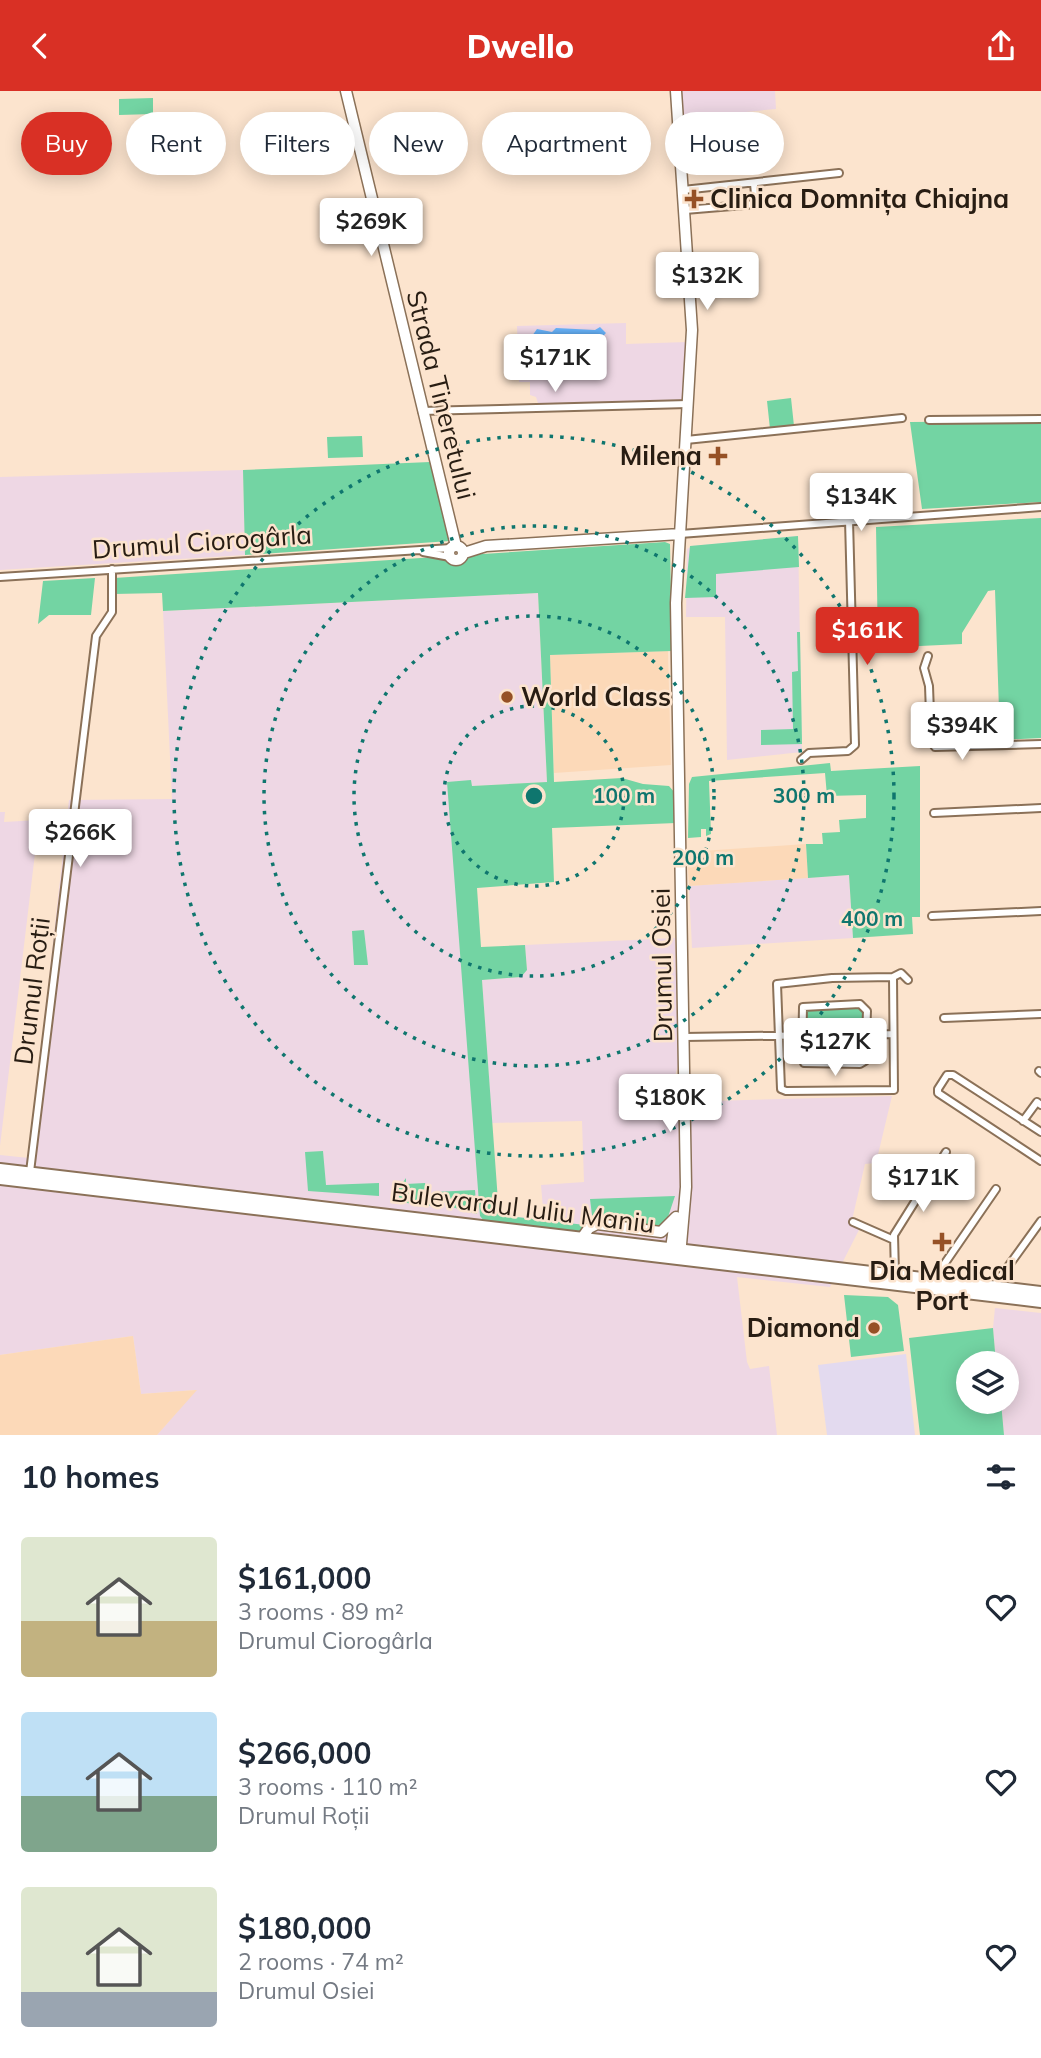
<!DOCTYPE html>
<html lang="en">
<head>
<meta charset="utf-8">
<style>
  body { margin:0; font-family:Mulish,sans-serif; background:#f6f6f7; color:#1f2937; height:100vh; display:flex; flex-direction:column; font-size:26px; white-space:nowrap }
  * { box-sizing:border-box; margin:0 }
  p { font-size:23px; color:#747a83 }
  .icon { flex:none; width:38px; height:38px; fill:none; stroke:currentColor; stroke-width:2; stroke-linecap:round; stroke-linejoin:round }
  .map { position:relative; height:1344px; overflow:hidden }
  .drawer { display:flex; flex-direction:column; background:#fff; flex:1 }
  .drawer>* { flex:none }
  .banner { position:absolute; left:21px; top:21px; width:999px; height:63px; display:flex; gap:14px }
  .buttons { position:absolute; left:956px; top:1260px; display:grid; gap:14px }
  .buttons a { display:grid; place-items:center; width:63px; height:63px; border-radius:50%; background:#fff; box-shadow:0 4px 18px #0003; font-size:35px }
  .price { position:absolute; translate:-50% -60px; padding:0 16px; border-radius:7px; background:#fff; color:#222; font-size:23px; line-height:46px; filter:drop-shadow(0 2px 4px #0008) }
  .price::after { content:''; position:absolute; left:50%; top:42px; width:21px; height:16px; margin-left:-10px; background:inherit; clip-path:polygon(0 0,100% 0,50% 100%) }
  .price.active { background:#d93025; color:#fff }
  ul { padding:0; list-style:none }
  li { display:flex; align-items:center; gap:21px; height:175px; padding:0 21px }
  li span { display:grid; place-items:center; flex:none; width:196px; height:140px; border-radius:7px; color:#555 }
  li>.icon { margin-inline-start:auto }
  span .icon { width:84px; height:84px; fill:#fffc; stroke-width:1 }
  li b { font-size:30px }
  h2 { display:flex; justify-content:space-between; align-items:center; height:84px; padding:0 21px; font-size:30px }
  .chip { padding:0 24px; border-radius:32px; background:#fff; box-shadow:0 4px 18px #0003; font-size:24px; line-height:63px }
  .chip.active { background:#d93025; color:#fff }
  header { display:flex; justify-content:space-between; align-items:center; height:91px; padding:0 21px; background:#d93025; color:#fff; font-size:32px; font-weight:800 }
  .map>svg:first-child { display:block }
  .commercial { fill:#eed7e4 }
  .built { fill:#fcd9b8 }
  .education { fill:#e3daef }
  .green { fill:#73d4a3 }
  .water { fill:#66b2f9 }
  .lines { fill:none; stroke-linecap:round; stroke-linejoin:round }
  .street-casing { stroke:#8b7158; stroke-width:10 }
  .secondary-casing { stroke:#8b7158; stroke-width:13 }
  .primary-casing { stroke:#8b7158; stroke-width:14 }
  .street { stroke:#fff; stroke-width:6 }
  .secondary { stroke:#fff; stroke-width:10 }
  .primary { stroke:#fff; stroke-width:10 }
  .ring { fill:none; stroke:#0f766e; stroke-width:3.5; stroke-dasharray:3.5 7 }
  .poi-dot { fill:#965126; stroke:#fce4ce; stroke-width:2.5 }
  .labels { text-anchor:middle; stroke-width:5; stroke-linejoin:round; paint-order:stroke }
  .poi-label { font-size:26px; font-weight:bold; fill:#281d13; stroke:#fce4ce; text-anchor:start }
  .street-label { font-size:26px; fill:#281d13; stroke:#fce4ce }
  .centre { fill:#0f766e; stroke:#fce4ce; stroke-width:3.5 }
  .ring-label { font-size:21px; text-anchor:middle; font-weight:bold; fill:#0f766e; stroke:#fce4ce; stroke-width:5; stroke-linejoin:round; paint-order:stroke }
</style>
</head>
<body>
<header><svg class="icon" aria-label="back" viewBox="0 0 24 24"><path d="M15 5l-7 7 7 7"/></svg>Dwello<svg class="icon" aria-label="share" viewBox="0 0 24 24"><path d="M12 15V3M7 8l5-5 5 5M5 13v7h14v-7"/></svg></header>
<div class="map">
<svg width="1041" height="1344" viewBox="0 0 1041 1344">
  <rect width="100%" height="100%" fill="#fce4ce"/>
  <path class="commercial" d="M 681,0 L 775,0 L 776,18 L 683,27 Z
    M 626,232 L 626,253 L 687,251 L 682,312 L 555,312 L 539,315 L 536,306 L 530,304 L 530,291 L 519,291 L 517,235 Z
    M 243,379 L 245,464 L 0,479 L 0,386 Z
    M 798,445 L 802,661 L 727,669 L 725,526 L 686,526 L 687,458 L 692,455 Z
    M 538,502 L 547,691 L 472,695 L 471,690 L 480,1121 L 544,1129 L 541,1094 L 584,1091 L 582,1030 L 492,1032 L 482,889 L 520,886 L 527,879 L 525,854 L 675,847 L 678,974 L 675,985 L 676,1011 L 892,1005 L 876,1072 L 865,1073 L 852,1129 L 862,1133 L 830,1196 L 737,1186 L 747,1271 L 750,1278 L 769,1275 L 777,1344 L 157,1344 L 196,1299 L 141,1303 L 133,1245 L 0,1264 L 0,1064 L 29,1067 L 69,709 L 172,708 L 163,520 Z
    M 0,721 L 5,721 L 4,731 L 39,729 L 0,1055 Z
    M 849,784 L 853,847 L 692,857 L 689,795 Z
    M 995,1217 L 1041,1222 L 1041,1344 L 1004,1344 L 1001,1311 L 1006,1311 L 1006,1272 L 996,1272 L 993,1237 Z"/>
  <path class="built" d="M 668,560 L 671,674 L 554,682 L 550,564 Z
    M 806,753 L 808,787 L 689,795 L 687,761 Z
    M 133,1245 L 141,1303 L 197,1299 L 157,1344 L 0,1344 L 0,1264 Z"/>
  <path class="education" d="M 906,1263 L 915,1344 L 827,1344 L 818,1274 Z"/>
  <path class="green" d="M 153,7 L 153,23 L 119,24 L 119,8 Z
    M 603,26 L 605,63 L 581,64 L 579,27 Z
    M 791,307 L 794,335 L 770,338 L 767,310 Z
    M 1041,330 L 1041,411 L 922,418 L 910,331 Z
    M 362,345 L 363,366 L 328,367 L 327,346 Z
    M 430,371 L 450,450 L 245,464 L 243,379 Z
    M 1041,427 L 1041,647 L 1000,649 L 995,499 L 988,500 L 962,542 L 962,553 L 878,557 L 876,436 Z
    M 798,445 L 799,476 L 716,483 L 716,506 L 685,507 L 690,455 Z
    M 665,451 L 670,453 L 672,560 L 550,564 L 554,691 L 622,687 L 643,693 L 669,695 L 675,702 L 676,732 L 552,737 L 554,791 L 477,797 L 481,856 L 525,854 L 527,879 L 521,886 L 482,889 L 499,1124 L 585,1134 L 585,1137 L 577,1142 L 485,1131 L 480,1125 L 447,691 L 471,689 L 472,695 L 547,691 L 538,502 L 163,520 L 162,502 L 114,503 L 114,487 Z
    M 95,487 L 91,524 L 49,524 L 38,533 L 43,490 Z
    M 797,541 L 800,541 L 802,653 L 761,654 L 761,639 L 793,638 L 792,581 L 798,580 Z
    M 830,672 L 831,680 L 920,675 L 920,826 L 912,826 L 913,843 L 853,847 L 849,784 L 808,787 L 806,753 L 823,753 L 822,742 L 840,741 L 839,729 L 866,727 L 866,704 L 827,705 L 825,682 L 709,690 L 711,743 L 706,745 L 706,738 L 701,738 L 701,746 L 688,747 L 689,693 L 692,686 Z
    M 364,839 L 368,874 L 354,874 L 352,840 Z
    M 860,916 L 864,922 L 864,935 L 804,935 L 804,921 L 807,917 Z
    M 865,950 L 861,969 L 808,970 L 804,964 L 804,951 Z
    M 323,1060 L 326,1094 L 379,1092 L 379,1105 L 308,1100 L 305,1061 Z
    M 406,1087 L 406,1093 L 425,1092 L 431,1115 L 399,1111 L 399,1097 Z
    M 475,1099 L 477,1123 L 448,1115 L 435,1101 Z
    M 675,1105 L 667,1129 L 658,1138 L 598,1131 L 592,1124 L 590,1108 Z
    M 844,1204 L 888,1206 L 898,1214 L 904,1260 L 851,1266 Z
    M 993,1237 L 996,1272 L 968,1272 L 968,1311 L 1001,1311 L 1004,1344 L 920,1344 L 909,1247 Z"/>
  <path class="water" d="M 600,236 L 606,242 L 600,248 L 594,244 L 588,247 L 584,244 L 579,248 L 574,244 L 570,248 L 563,245 L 559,249 L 552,246 L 549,249 L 544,245 L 537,250 L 532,245 L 537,238 L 552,241 L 556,237 L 595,239 Z"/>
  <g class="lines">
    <defs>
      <path id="street" d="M 683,99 L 839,82
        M 685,119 L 756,113 L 754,93
        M 422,320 L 688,313
        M 929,329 L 1041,328
        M 686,349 L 902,327
        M 680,443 L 1041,416
        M 423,461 L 450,466
        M 0,486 L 451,457
        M 928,565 L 924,577 L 929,595 L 931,650 L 935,656 L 1041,653
        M 801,669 L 809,662 L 848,660 L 855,654 L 849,429
        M 934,722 L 1041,717
        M 932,825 L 1041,820
        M 893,886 L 832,887 L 777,893 L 781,998 L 786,1000 L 894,999 L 893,886 L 901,882 L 908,889
        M 860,913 L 867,920 L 865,970 L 860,973 L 804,972 L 802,966 L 803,916 Z
        M 944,927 L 1041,923
        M 684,946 L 893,943
        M 1039,980 L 1041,982
        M 1023,1030 L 1037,1011 L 1041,1014
        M 1041,1041 L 953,984 L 947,984 L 938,998 L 938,1002 L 1041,1070
        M 30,1081 L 96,545 L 112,521 L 112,478
        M 853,1131 L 894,1149
        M 895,1183 L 894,1144 L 946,1061
        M 934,1188 L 996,1098
        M 994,1195 L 1041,1130"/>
      <path id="secondary" d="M 346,0 L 456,455
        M 676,0 L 692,239 L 676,512 L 686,1096 L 680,1165
        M449 462a7 7 0 1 1 14 0a7 7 0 1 1-14 0Z
        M 464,462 L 486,455 L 680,443
        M 582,1147 L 589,1137 L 597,1133 L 661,1141 L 676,1126
        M 670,1164 L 675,1130"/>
      <path id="primary" d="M 0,1078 L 1041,1201
        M 0,1088 L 1041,1211"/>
    </defs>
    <use href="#street" class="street-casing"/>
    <use href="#secondary" class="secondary-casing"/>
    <use href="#primary" class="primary-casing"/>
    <use href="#street" class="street"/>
    <use href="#secondary" class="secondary"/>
    <use href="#primary" class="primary"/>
  </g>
  <g class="ring">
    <circle cx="534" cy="705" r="90"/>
    <circle cx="534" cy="705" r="180"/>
    <circle cx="534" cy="705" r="270"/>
    <circle cx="534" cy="705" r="360"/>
  </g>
  <g class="poi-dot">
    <path d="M690.5 97.5h7v7h7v7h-7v7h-7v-7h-7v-7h7z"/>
    <path d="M714.5 354.5h7v7h7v7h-7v7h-7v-7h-7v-7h7z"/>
    <circle cx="507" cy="606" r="7"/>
    <path d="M938.5 1140.5h7v7h7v7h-7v7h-7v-7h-7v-7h7z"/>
    <circle cx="874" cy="1237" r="7"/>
  </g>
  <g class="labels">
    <g class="poi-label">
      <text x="710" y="117">Clinica Domnița Chiajna</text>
      <text x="702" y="374" text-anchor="end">Milena</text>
      <text x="521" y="615">World Class</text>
      <text x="942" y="1189" text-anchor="middle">Dia Medical<tspan x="942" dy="30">Port</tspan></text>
      <text x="860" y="1246" text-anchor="end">Diamond</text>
    </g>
    <g class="street-label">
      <text transform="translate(441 304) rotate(76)" y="9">Strada Tineretului</text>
      <text transform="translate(202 451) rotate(-4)" y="9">Drumul Ciorogârla</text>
      <text transform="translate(662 874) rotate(-91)" y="9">Drumul Osiei</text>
      <text transform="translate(32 900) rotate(-83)" y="9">Drumul Roții</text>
      <text transform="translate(523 1117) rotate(7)" y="9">Bulevardul Iuliu Maniu</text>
    </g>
  </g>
  <circle cx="534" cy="705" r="10" class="centre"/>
  <g class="ring-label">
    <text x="624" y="712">100 m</text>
    <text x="804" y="712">300 m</text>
    <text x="703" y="774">200 m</text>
    <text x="872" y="835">400 m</text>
  </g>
</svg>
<div class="buttons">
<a><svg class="icon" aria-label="layers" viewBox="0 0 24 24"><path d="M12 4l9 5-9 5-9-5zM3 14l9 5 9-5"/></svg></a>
</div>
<b class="price" style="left:371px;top:167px">$269K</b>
<b class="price" style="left:707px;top:221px">$132K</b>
<b class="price" style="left:555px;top:303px">$171K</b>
<b class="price" style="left:861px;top:442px">$134K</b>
<b class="price active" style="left:867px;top:576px">$161K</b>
<b class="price" style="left:962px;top:671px">$394K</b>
<b class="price" style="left:80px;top:778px">$266K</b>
<b class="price" style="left:835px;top:987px">$127K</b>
<b class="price" style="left:670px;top:1043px">$180K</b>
<b class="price" style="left:923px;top:1123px">$171K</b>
<div class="banner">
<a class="chip active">Buy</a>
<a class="chip">Rent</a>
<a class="chip">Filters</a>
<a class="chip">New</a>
<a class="chip">Apartment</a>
<a class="chip">House</a>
</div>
</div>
<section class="drawer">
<h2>10 homes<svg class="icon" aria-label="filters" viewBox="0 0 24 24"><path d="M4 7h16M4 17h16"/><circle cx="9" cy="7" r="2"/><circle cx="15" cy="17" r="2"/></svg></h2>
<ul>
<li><span style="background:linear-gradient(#dfe7d0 60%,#c2b280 0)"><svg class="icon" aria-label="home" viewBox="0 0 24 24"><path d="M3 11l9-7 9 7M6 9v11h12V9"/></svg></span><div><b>$161,000</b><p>3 rooms · 89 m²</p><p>Drumul Ciorogârla</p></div><svg class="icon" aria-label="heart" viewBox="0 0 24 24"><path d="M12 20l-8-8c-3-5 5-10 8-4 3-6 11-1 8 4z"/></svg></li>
<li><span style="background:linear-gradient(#bfe0f5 60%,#7fa58c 0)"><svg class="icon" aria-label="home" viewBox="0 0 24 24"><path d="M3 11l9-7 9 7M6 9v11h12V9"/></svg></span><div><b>$266,000</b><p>3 rooms · 110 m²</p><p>Drumul Roții</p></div><svg class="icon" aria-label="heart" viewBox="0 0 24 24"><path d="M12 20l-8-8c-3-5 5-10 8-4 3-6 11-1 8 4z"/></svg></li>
<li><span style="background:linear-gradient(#dfe7d0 75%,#9aa5b1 0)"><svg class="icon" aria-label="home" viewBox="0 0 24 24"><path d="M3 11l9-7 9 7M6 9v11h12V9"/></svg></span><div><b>$180,000</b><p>2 rooms · 74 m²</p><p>Drumul Osiei</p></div><svg class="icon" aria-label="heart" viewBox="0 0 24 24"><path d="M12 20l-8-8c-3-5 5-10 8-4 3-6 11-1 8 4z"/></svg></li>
</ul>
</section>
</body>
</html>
